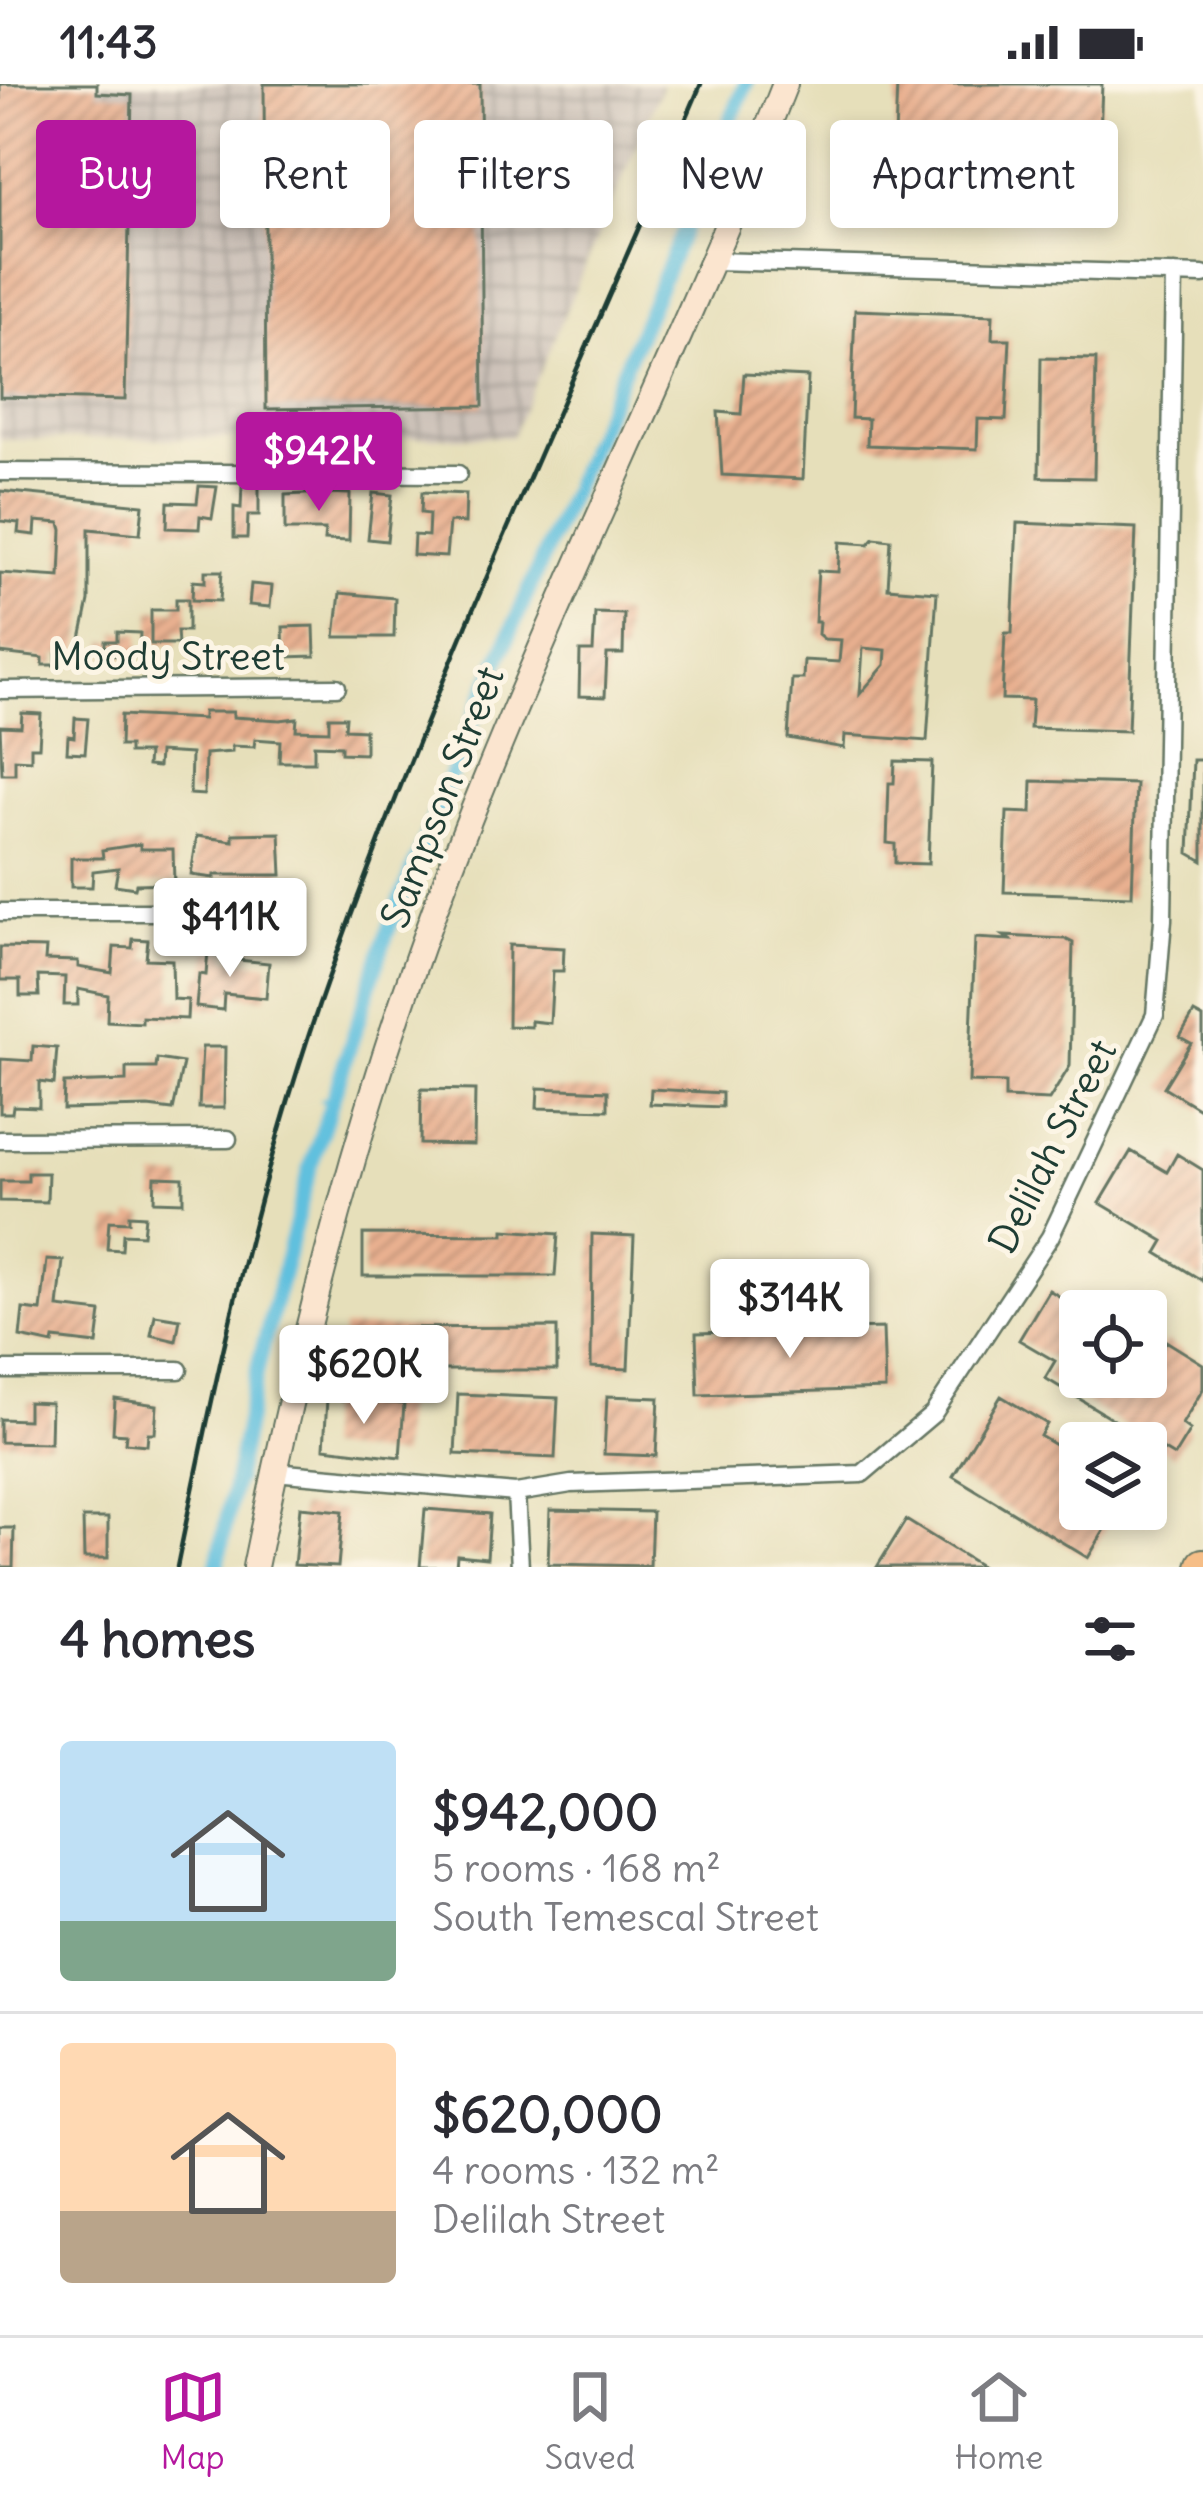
<!DOCTYPE html>
<html lang="en">
<head>
<meta charset="utf-8">
<style>
  body { margin:0; font-family:Delius,sans-serif; background:#f2f2f3; color:#2b2b33; height:100vh; display:flex; flex-direction:column; font-size:45px; white-space:nowrap }
  * { box-sizing:border-box; margin:0 }
  p { font-size:39px; color:#7c7c81 }
  .icon { flex:none; width:66px; height:66px; fill:none; stroke:currentColor; stroke-width:2; stroke-linecap:round; stroke-linejoin:round }
  .map { position:relative; height:1483px; overflow:hidden }
  .details { display:flex; flex-direction:column; background:#fff; flex:1 }
  .details>* { flex:none }
  .hud { position:absolute; left:36px; top:36px; width:1131px; height:108px; display:flex; gap:24px }
  .fabs { position:absolute; left:1059px; top:1206px; display:grid; gap:24px }
  .fabs a { display:grid; place-items:center; width:108px; height:108px; border-radius:12px; background:#fff; box-shadow:0 6px 18px #0003; font-size:60px }
  .price { position:absolute; translate:-50% -102px; padding:0 27px; border-radius:12px; background:#fff; color:#222; font-size:39px; line-height:78px; filter:drop-shadow(0 3px 6px #0008) }
  .price::after { content:''; position:absolute; left:50%; top:72px; width:36px; height:27px; margin-left:-18px; background:inherit; clip-path:polygon(0 0,100% 0,50% 100%) }
  .price.current { background:#b5179e; color:#fff }
  ul { padding:0; list-style:none }
  li { display:flex; align-items:center; gap:36px; height:300px; padding:0 60px }
  li+li { border-top:3px solid #e1e1e2 }
  li span { display:grid; place-items:center; flex:none; width:336px; height:240px; border-radius:12px; color:#555 }
  li>.icon { margin-inline-start:auto }
  span .icon { width:144px; height:144px; fill:#fffc; stroke-width:1 }
  li b { font-size:51px }
  h2 { display:flex; justify-content:space-between; align-items:center; height:144px; padding:0 60px; font-size:51px }
  .pill { padding:0 42px; border-radius:12px; background:#fff; box-shadow:0 6px 18px #0003; font-size:42px; line-height:108px }
  .pill.current { background:#b5179e; color:#fff }
  .status { display:flex; justify-content:space-between; align-items:center; height:84px; padding:0 60px; background:#fff; direction:ltr }
  .status svg { height:33px; fill:currentColor }
  .menu { display:flex; justify-content:space-around; align-items:center; height:168px; border-top:3px solid #e1e1e2; background:#fff; font-size:33px; color:#7c7c81 }
  .menu a { display:grid; justify-items:center; gap:6px }
  .menu .current { color:#b5179e }
  .map>svg:first-child { display:block }
  .industrial { fill:url(#industrial-grid) }
  .lines { fill:none; stroke-linecap:round; stroke-linejoin:round }
  .stream { stroke:#60c0de; stroke-width:4.5 }
  .canal { stroke:#60c0de; stroke-width:15 }
  .building { fill:url(#building-hatch); fill-rule:evenodd }
  .street-casing { stroke:#657663; stroke-width:21 }
  .secondary-casing { stroke:#657663; stroke-width:28 }
  .highway-casing { stroke:#657663; stroke-width:34 }
  .street { stroke:#fff; stroke-width:16 }
  .secondary { stroke:#fbe5cf; stroke-width:24 }
  .highway { stroke:#f6be87; stroke-width:30 }
  .rail { stroke:#1f3d34; stroke-width:4.5 }
  .labels { text-anchor:middle; stroke-width:10; stroke-linejoin:round; paint-order:stroke }
  .street-label { font-size:39px; fill:#1f3d34; stroke:#fcf5e5 }
</style>
</head>
<body>
<div class="status"><b>11:43</b><svg viewBox="0 0 49 12"><path d="M0 12V9h3v3zM5 12V6h3v6zM10 12V3h3v9zM15 12V0h3v12zM26 1h20v11H26zM47 4h2v5h-2z"/></svg></div>
<div class="map">
<svg width="1203" height="1483" viewBox="0 0 1203 1483">
  <defs>
    <pattern id="industrial-grid" width="8" height="8" patternUnits="userSpaceOnUse" patternTransform="scale(3)"><rect width="8" height="8" fill="#cdc2b9"/><path d="M0 4h8M4 0v8" fill="none" stroke="#a69f97"/></pattern>
    <pattern id="building-hatch" width="6" height="6" patternUnits="userSpaceOnUse" patternTransform="scale(3)"><rect width="6" height="6" fill="#e9b090"/><path d="M-1 1l2-2M0 6l6-6M5 7l2-2" fill="none" stroke="#bc9076"/></pattern>
  </defs>
  <rect width="100%" height="100%" fill="#fcf5e5"/>
  <filter id="ink" filterUnits="userSpaceOnUse"><feTurbulence type="fractalNoise" baseFrequency=".00833" numOctaves="2"/><feDisplacementMap in="SourceGraphic" scale="24" xChannelSelector="R" yChannelSelector="G"/><feConvolveMatrix kernelMatrix="1 2 1 2 8 2 1 2 1" color-interpolation-filters="sRGB"/></filter>
  <filter id="wash" filterUnits="userSpaceOnUse"><feTurbulence type="fractalNoise" baseFrequency=".004" numOctaves="4" result="noise"/><feDisplacementMap in="SourceGraphic" scale="48" xChannelSelector="R" yChannelSelector="G"/><feGaussianBlur stdDeviation="2.7" result="paint"/><feColorMatrix in="noise" values="0 0 0 0 0 0 0 0 0 0 0 0 0 0 0 0 0 1.4 0 .05"/><feComposite in="paint" operator="in"/></filter>
  <g filter="url(#wash)">
    <rect width="100%" height="100%" fill="#e6dfba"/>
    <path class="industrial" d="M 0,0 L 663,0 L 512,353 L 0,356 Z"/>
    <g class="lines">
      <path class="stream" d="M 701,104 L 707,115
        M 496,583 L 504,587
        M 427,749 L 438,753
        M 425,755 L 434,758
        M 321,1016 L 333,1014
        M 234,1397 L 242,1397"/>
      <path class="canal" d="M 217,1483 L 259,1278 L 311,1081 L 386,852 L 476,629 L 746,0"/>
    </g>
    <g id="blocks">
      <path class="building" d="M 0,0 L 97,0 L 97,9 L 132,11 L 125,316 L 0,313 Z
        M 264,0 L 480,0 L 483,322 L 266,325 Z
        M 897,0 L 1102,0 L 1097,131 L 875,123 L 877,78 L 894,79 Z
        M 855,226 L 993,231 L 992,255 L 1010,255 L 1006,336 L 978,335 L 977,365 L 867,361 L 868,335 L 851,334 Z
        M 1041,274 L 1096,275 L 1094,394 L 1039,393 Z
        M 744,290 L 808,293 L 803,395 L 722,391 L 718,328 L 741,330 Z
        M 199,402 L 217,403 L 212,434 L 200,432 L 199,445 L 167,444 L 168,418 L 197,419 Z
        M 242,402 L 259,402 L 259,431 L 248,431 L 247,454 L 234,454 L 234,423 L 241,424 Z
        M 0,407 L 143,421 L 140,450 L 89,445 L 89,517 L 77,574 L 56,570 L 56,581 L 43,581 L 43,574 L 0,569 L 0,489 L 60,493 L 62,446 L 60,439 L 36,437 L 35,451 L 18,449 L 19,439 L 0,437 Z
        M 422,408 L 466,410 L 465,439 L 449,438 L 446,473 L 413,471 L 414,451 L 428,452 L 429,430 L 421,429 Z
        M 326,409 L 350,410 L 349,457 L 324,456 L 325,446 L 285,446 L 285,411 Z
        M 373,409 L 392,411 L 387,457 L 368,455 Z
        M 1017,439 L 1136,444 L 1128,647 L 1030,644 L 1032,616 L 1002,615 L 1005,549 L 1012,549 Z
        M 874,454 L 891,456 L 888,504 L 937,508 L 927,657 L 845,651 L 844,664 L 788,654 L 792,595 L 803,595 L 804,576 L 839,578 L 841,556 L 824,555 L 818,550 L 819,538 L 815,538 L 818,487 L 838,488 L 840,458 L 869,460 ZM 863,564 L 886,566 L 885,581 L 860,610 Z
        M 205,487 L 222,487 L 220,517 L 192,516 L 193,497 L 205,498 Z
        M 251,500 L 272,502 L 270,523 L 249,521 Z
        M 340,509 L 395,514 L 394,553 L 335,553 Z
        M 176,515 L 188,515 L 188,547 L 177,547 L 178,560 L 151,560 L 151,526 L 176,526 Z
        M 595,529 L 624,530 L 623,570 L 607,570 L 605,613 L 579,612 L 580,567 L 593,567 Z
        M 314,542 L 315,572 L 284,573 L 283,543 Z
        M 117,548 L 140,549 L 139,573 L 105,571 L 105,557 L 117,557 Z
        M 203,628 L 233,628 L 233,633 L 280,636 L 297,634 L 296,646 L 329,647 L 329,633 L 346,633 L 345,645 L 365,646 L 365,670 L 341,669 L 341,662 L 314,661 L 314,678 L 279,678 L 280,657 L 255,655 L 254,663 L 232,662 L 232,668 L 205,670 L 204,711 L 190,710 L 191,670 L 159,668 L 158,683 L 147,682 L 148,669 L 129,669 L 129,662 L 120,662 L 121,631 L 203,635 Z
        M 22,629 L 41,630 L 39,663 L 31,663 L 31,676 L 15,675 L 15,690 L 2,690 L 0,642 L 21,643 Z
        M 75,634 L 88,635 L 85,669 L 67,668 L 68,652 L 74,653 Z
        M 1193,676 L 1203,676 L 1203,777 L 1189,769 Z
        M 895,677 L 932,678 L 928,780 L 895,779 L 895,760 L 887,759 L 889,699 L 894,699 Z
        M 1032,697 L 1136,700 L 1132,812 L 1004,808 L 1007,728 L 1031,729 Z
        M 280,749 L 282,791 L 214,791 L 214,794 L 191,791 L 197,752 L 233,757 L 233,750 Z
        M 140,760 L 140,765 L 173,765 L 174,799 L 136,800 L 135,804 L 115,801 L 118,784 L 93,787 L 92,803 L 71,803 L 71,774 L 103,774 L 102,766 Z
        M 1004,852 L 1065,855 L 1073,859 L 1070,982 L 1049,1016 L 1005,1014 L 1005,999 L 969,998 L 975,854 L 1010,856 Z
        M 133,855 L 148,856 L 146,875 L 172,876 L 173,915 L 188,916 L 187,935 L 142,933 L 142,939 L 107,937 L 108,911 L 78,905 L 78,921 L 64,921 L 65,893 L 38,892 L 39,912 L 20,912 L 20,896 L 0,896 L 0,863 L 46,864 L 45,876 L 78,877 L 78,883 L 112,889 L 114,863 L 132,864 Z
        M 509,861 L 564,864 L 563,887 L 553,887 L 550,939 L 531,937 L 531,943 L 508,942 Z
        M 208,867 L 228,869 L 227,875 L 269,879 L 266,914 L 224,910 L 223,926 L 196,923 L 199,890 L 206,891 Z
        M 1194,929 L 1203,934 L 1203,1027 L 1164,1003 L 1191,959 L 1180,953 Z
        M 33,962 L 57,964 L 54,1000 L 39,998 L 39,1023 L 13,1022 L 12,1029 L 0,1029 L 1,975 L 32,977 Z
        M 202,963 L 225,963 L 224,1024 L 199,1024 Z
        M 157,975 L 183,979 L 173,1026 L 148,1023 L 63,1025 L 64,999 L 126,997 L 126,984 L 156,984 Z
        M 538,1004 L 608,1007 L 608,1026 L 537,1024 Z
        M 421,1005 L 475,1006 L 474,1061 L 420,1060 Z
        M 651,1005 L 722,1009 L 722,1023 L 650,1020 Z
        M 1131,1067 L 1167,1088 L 1177,1070 L 1203,1086 L 1203,1197 L 1157,1169 L 1164,1157 L 1100,1119 Z
        M 28,1089 L 48,1089 L 47,1118 L 0,1117 L 0,1097 L 28,1097 Z
        M 155,1093 L 183,1094 L 183,1118 L 154,1117 Z
        M 129,1131 L 145,1132 L 143,1151 L 123,1150 L 122,1166 L 107,1165 L 109,1137 L 129,1138 Z
        M 504,1146 L 558,1150 L 555,1192 L 363,1192 L 363,1150 L 504,1151 Z
        M 592,1150 L 634,1152 L 628,1285 L 591,1283 Z
        M 47,1176 L 63,1177 L 58,1223 L 101,1228 L 97,1260 L 54,1255 L 53,1260 L 20,1253 L 23,1225 L 41,1227 Z
        M 1049,1206 L 1080,1225 L 1080,1293 L 1146,1293 L 1146,1265 L 1157,1272 L 1166,1257 L 1203,1280 L 1203,1305 L 1182,1340 L 1190,1346 L 1174,1372 L 1045,1294 L 1055,1277 L 1019,1256 Z
        M 155,1231 L 180,1235 L 176,1257 L 151,1251 Z
        M 557,1243 L 557,1286 L 342,1286 L 343,1244 Z
        M 883,1244 L 885,1305 L 698,1311 L 696,1249 Z
        M 458,1310 L 558,1314 L 555,1374 L 455,1370 Z
        M 607,1312 L 659,1314 L 656,1372 L 604,1370 Z
        M 1001,1312 L 1047,1340 L 1040,1352 L 1080,1376 L 1080,1425 L 1117,1425 L 1088,1474 L 953,1392 Z
        M 115,1315 L 157,1321 L 155,1349 L 148,1349 L 147,1361 L 125,1359 L 126,1350 L 113,1349 Z
        M 327,1315 L 404,1320 L 400,1373 L 324,1364 Z
        M 28,1318 L 51,1319 L 50,1359 L 0,1358 L 0,1335 L 28,1336 Z
        M 300,1423 L 343,1427 L 338,1483 L 294,1481 Z
        M 425,1425 L 490,1430 L 487,1474 L 457,1471 L 456,1483 L 420,1483 Z
        M 550,1426 L 652,1428 L 650,1482 L 548,1480 Z
        M 83,1434 L 108,1434 L 108,1474 L 84,1474 Z
        M 906,1436 L 982,1483 L 877,1483 Z
        M 0,1444 L 14,1444 L 13,1483 L 0,1483 Z"/>
    </g>
  </g>
  <g filter="url(#ink)">
    <use href="#blocks" fill-opacity="0" stroke="#657663" stroke-width="3"/>
    <g class="lines">
      <defs>
        <path id="street" d="M 713,177 L 1203,191
          M 0,388 L 458,390
          M 0,606 L 337,603
          M 0,828 L 299,828
          M 0,1056 L 228,1055
          M 0,1286 L 179,1286
          M 274,1388 L 516,1409 L 571,1400 L 862,1390 L 933,1330 L 1050,1153 L 1155,931 L 1163,836 L 1174,190
          M 516,1409 L 520,1483"/>
        <path id="secondary" d="M 255,1483 C 303,1246 363,1011 450,785 C 552,519 681,265 785,0"/>
        <path id="highway" d="M 1202,1483 L 1203,1480"/>
      </defs>
      <use href="#street" class="street-casing"/>
      <use href="#secondary" class="secondary-casing"/>
      <use href="#highway" class="highway-casing"/>
      <use href="#street" class="street"/>
      <use href="#secondary" class="secondary"/>
      <use href="#highway" class="highway"/>
      <path class="rail" d="M 177,1483 C 217,1285 260,1086 328,895 C 436,591 574,297 701,0"/>
    </g>
  </g>
  <g class="labels">
    <g class="street-label">
      <text x="168" y="586">Moody Street</text>
      <text transform="translate(442 713) rotate(-69)" y="14">Sampson Street</text>
      <text transform="translate(1052 1062) rotate(-63)" y="14">Delilah Street</text>
    </g>
  </g>
</svg>
<div class="fabs">
<a><svg class="icon" aria-label="locate" viewBox="0 0 24 24"><circle cx="12" cy="12" r="6"/><path d="M12 2v4M12 18v4M2 12h4M18 12h4"/></svg></a>
<a><svg class="icon" aria-label="layers" viewBox="0 0 24 24"><path d="M12 4l9 5-9 5-9-5zM3 14l9 5 9-5"/></svg></a>
</div>
<b class="price current" style="left:319px;top:430px">$942K</b>
<b class="price" style="left:230px;top:896px">$411K</b>
<b class="price" style="left:790px;top:1277px">$314K</b>
<b class="price" style="left:364px;top:1343px">$620K</b>
<div class="hud">
<a class="pill current">Buy</a>
<a class="pill">Rent</a>
<a class="pill">Filters</a>
<a class="pill">New</a>
<a class="pill">Apartment</a>
</div>
</div>
<section class="details">
<h2>4 homes<svg class="icon" aria-label="filters" viewBox="0 0 24 24"><path d="M4 7h16M4 17h16"/><circle cx="9" cy="7" r="2"/><circle cx="15" cy="17" r="2"/></svg></h2>
<ul>
<li><span style="background:linear-gradient(#bfe0f5 75%,#7fa58c 0)"><svg class="icon" aria-label="home" viewBox="0 0 24 24"><path d="M3 11l9-7 9 7M6 9v11h12V9"/></svg></span><div><b>$942,000</b><p>5 rooms · 168 m²</p><p>South Temescal Street</p></div></li>
<li><span style="background:linear-gradient(#ffd9b3 70%,#b9a48a 0)"><svg class="icon" aria-label="home" viewBox="0 0 24 24"><path d="M3 11l9-7 9 7M6 9v11h12V9"/></svg></span><div><b>$620,000</b><p>4 rooms · 132 m²</p><p>Delilah Street</p></div></li>
</ul>
</section>
<nav class="menu">
<a class="current"><svg class="icon" aria-label="map" viewBox="0 0 24 24"><path d="M3 6l6-2 6 2 6-2v14l-6 2-6-2-6 2zM9 4v14M15 6v14"/></svg>Map</a>
<a><svg class="icon" aria-label="saved" viewBox="0 0 24 24"><path d="M7 4h10v16l-5-4-5 4z"/></svg>Saved</a>
<a><svg class="icon" aria-label="home" viewBox="0 0 24 24"><path d="M3 11l9-7 9 7M6 9v11h12V9"/></svg>Home</a>
</nav>
</body>
</html>
